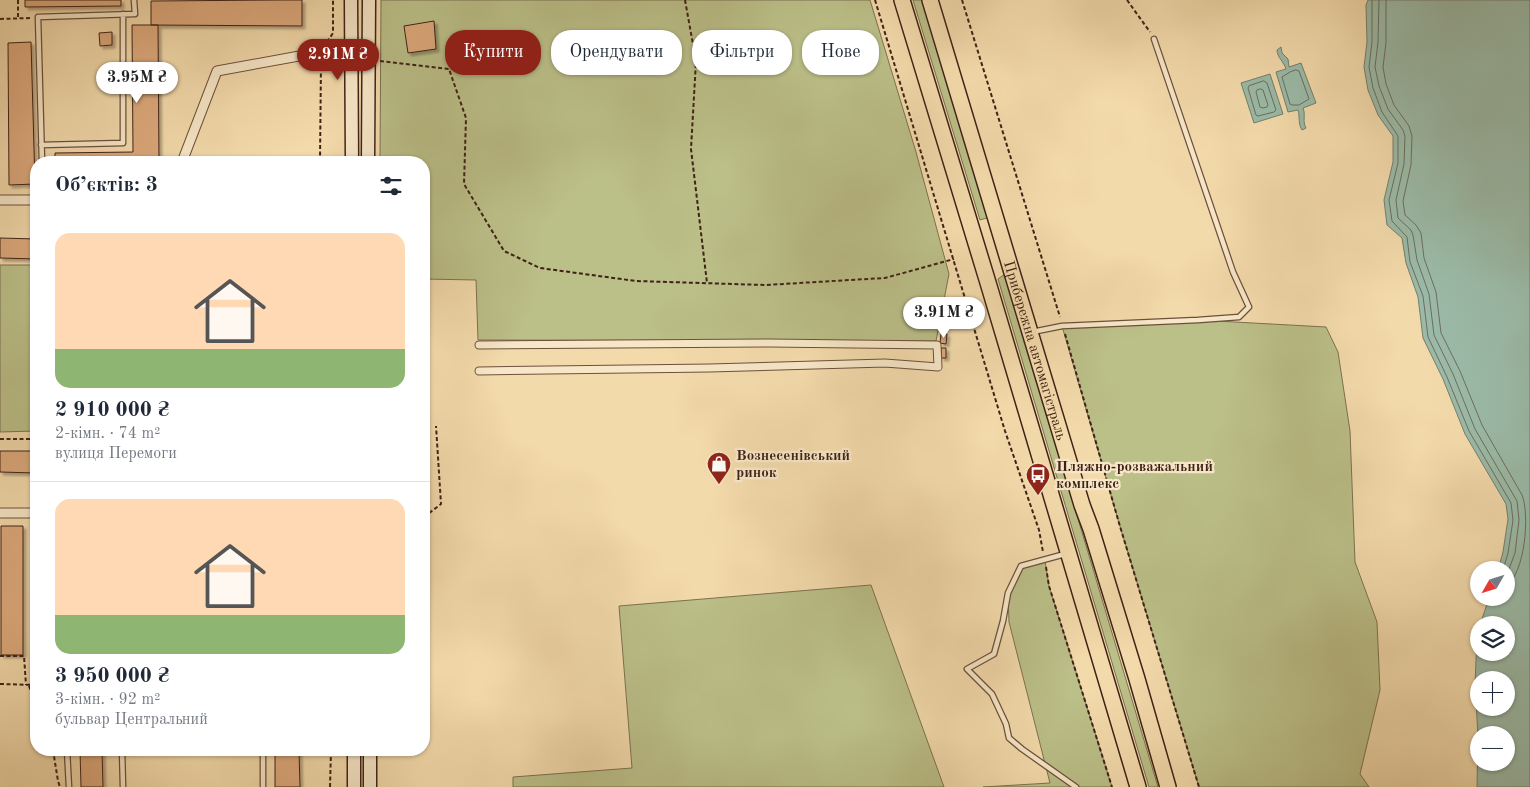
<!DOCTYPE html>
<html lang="uk">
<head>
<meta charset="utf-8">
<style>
  body { margin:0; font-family:"Old Standard TT",serif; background:#f6f6f7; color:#1f2937; height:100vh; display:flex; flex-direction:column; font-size:19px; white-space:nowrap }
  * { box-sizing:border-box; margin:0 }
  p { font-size:16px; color:#747a83 }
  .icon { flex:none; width:28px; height:28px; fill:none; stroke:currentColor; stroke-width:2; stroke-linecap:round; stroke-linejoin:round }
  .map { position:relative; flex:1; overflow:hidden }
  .details { position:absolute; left:30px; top:156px; width:400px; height:600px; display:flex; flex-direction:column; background:#fff; border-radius:20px; box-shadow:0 1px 4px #0004 }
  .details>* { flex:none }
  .hud { position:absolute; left:445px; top:30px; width:475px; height:45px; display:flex; gap:10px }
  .needle { width:32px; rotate:231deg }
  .tools { position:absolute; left:1470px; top:561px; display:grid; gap:10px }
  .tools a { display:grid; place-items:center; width:45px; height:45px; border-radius:50%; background:#fff; box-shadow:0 1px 4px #0004; font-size:25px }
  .price { position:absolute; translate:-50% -42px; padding:0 11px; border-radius:18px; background:#fff; color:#222; font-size:16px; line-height:32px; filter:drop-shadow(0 1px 2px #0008) }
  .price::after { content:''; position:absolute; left:50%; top:30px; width:15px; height:11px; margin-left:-8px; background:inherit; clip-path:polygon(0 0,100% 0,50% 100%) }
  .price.current { background:#8f2418; color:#fff }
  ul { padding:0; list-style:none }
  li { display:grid; align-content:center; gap:10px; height:265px; padding:0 25px }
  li+li { border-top:1px solid #e0e1e3 }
  li span { display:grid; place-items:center; height:155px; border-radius:15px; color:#555 }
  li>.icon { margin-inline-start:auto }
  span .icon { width:90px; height:90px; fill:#fffc; stroke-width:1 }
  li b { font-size:21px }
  h2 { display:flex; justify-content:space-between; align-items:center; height:60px; padding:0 25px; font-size:21px }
  .chip { padding:0 18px; border-radius:20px; background:#fff; box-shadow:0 1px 4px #0004; font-size:18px; line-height:45px }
  .chip.current { background:#8f2418; color:#fff }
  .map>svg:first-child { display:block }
  .green { fill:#bbbf88; stroke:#7d7050 }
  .water { fill:#9bbba8; stroke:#767e6e; fill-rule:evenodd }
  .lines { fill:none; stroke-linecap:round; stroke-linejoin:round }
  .shore { stroke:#6d6e60; stroke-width:1 }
  .building { fill:#dca97b; stroke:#3f2217; filter:url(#shadow) }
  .service-casing { stroke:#6c503c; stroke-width:7 }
  .pedestrian-casing { stroke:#6c503c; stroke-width:9 }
  .minor-casing { stroke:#6c503c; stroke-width:11 }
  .secondary-casing { stroke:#3f2217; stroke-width:15 }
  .primary-casing { stroke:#3f2217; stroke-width:18 }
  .path { stroke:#3f2217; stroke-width:2; stroke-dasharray:4 2.5; stroke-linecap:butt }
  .service { stroke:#f7e7c8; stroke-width:4.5 }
  .pedestrian { stroke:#f7e7c8; stroke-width:7 }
  .minor { stroke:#f7e7c8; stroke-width:9 }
  .secondary { stroke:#f7e7c8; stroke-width:12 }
  .primary { stroke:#f3daab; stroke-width:15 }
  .labels { text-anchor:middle; stroke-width:4.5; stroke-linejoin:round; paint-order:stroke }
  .street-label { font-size:15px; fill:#3f2217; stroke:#f7e7c8 }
  .poi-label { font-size:15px; font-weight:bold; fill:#3f2217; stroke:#f7e7c8; text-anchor:start }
</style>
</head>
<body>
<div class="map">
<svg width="1530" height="787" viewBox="0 0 1530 787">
  <defs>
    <filter id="shadow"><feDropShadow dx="3" dy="3" stdDeviation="1" flood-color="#0004"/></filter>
  </defs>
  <rect width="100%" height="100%" fill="#f3daab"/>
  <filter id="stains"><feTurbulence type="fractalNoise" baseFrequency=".004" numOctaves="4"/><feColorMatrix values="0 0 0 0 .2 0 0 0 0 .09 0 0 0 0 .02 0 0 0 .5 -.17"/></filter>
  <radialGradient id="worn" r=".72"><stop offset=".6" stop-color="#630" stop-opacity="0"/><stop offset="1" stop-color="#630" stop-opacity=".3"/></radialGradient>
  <path class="green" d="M 381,0 L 870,0 L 916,152 L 949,274 L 936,341 L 478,340 L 476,280 L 424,279 L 424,162 L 380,162 Z
    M 913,0 L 923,0 L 990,217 L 980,220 Z
    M 0,265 L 36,265 L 36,431 L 0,432 Z
    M 1005,274 L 1158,787 L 1149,787 L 998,279 Z
    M 1198,320 L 1326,327 L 1338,352 L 1350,431 L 1355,562 L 1377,622 L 1380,690 L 1360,774 L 1369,787 L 1199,787 L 1119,523 L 1062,326 Z
    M 1045,561 L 1049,586 L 1112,787 L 983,787 L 1050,783 L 1009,622 L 1008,593 L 1021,566 Z
    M 871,585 L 944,787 L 513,787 L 513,777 L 632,768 L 619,606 Z"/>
  <path class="water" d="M 1368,0 L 1530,0 L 1530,787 L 1477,787 L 1478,736 L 1475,684 L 1477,637 L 1479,631 L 1479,652 L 1506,652 L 1506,625 L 1480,625 L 1489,598 L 1506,598 L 1506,570 L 1498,570 L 1503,552 L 1508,519 L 1506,504 L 1465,434 L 1443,379 L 1423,338 L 1418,297 L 1406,263 L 1402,238 L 1387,225 L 1384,200 L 1393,162 L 1393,136 L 1378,115 L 1368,90 L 1364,67 L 1367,42 L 1366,5 ZM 1479,680 L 1506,680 L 1506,708 L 1479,708 ZM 1479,735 L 1506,735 L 1506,762 L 1479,762 Z
    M 1281,47 L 1282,53 L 1288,59 L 1289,67 L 1301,63 L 1316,103 L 1303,108 C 1306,115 1302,121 1306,128 L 1302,130 C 1298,124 1300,117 1298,110 L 1288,112 L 1276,72 L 1286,69 C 1284,62 1277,57 1277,50 Z
    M 1270,74 L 1283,114 L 1254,123 L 1241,83 Z"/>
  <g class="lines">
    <path class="shore" d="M 1372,0 L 1372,42 L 1369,67 L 1373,88 L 1382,112 L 1398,136 L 1398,163 L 1389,200 L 1392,221 L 1407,237 L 1410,262 L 1423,296 L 1428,337 L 1447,377 L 1469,431 L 1511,503 L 1513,520 L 1508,553 L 1503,570
      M 1379,0 L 1378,42 L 1375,67 L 1379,86 L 1388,109 L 1403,130 L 1405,136 L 1404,164 L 1396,200 L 1398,218 L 1411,230 L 1413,235 L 1417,260 L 1429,294 L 1434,335 L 1453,374 L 1475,429 L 1517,501 L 1519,520 L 1515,553 L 1506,577
      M 1386,0 L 1386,43 L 1383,67 L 1386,84 L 1394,105 L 1409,126 L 1412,136 L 1411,165 L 1403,201 L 1405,215 L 1416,225 L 1421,233 L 1424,258 L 1436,292 L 1441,333 L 1460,371 L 1482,425 L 1522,495 C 1530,515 1525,574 1506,586
      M 1296,70 L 1299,71 L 1309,99 L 1299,105 L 1292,105 L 1290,104 L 1282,77 L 1290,72 Z
      M 1264,81 L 1267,83 L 1276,110 L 1274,112 L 1258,116 L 1256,115 L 1248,88 L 1249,86 Z
      M 1261,89 L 1263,90 L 1268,105 L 1267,107 L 1263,108 L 1260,107 L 1256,92 L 1257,90 Z"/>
  </g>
  <path class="building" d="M 25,0 L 121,0 L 121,6 L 25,7 Z
    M 282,0 L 302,0 L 302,26 L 151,25 L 151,1 Z
    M 434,21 L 436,49 L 408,53 L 404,26 Z
    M 132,25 L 158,25 L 159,162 L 55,162 L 55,153 L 133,152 Z
    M 112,32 L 112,45 L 100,46 L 99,33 Z
    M 31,42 L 35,184 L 9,185 L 8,43 Z
    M 0,238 L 36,239 L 36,259 L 0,258 Z
    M 941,334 L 947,334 L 946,344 L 940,343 Z
    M 941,348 L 946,348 L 946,358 L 941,358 Z
    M 0,451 L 36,451 L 36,473 L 0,472 Z
    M 1,526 L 23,526 L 23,655 L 1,655 Z
    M 80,750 L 102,750 L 103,787 L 81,787 Z
    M 275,750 L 299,750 L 300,787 L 275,787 Z"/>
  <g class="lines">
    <defs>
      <path id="service" d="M 41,145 L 123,143 L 123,14
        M 42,162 L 38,17 L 135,14 L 134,0
        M 1032,332 L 1062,326 L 1198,320 L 1239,317 L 1249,307 L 1233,272 L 1154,39
        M 1065,554 L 1021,566 L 1008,593 L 1003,621 L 994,654 L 967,669 L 992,694 L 1006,724 L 1009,738 L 1022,749 L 1076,787
        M 67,750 L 69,787
        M 122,750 L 123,787
        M 263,787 L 263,750"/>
      <path id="pedestrian" d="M 479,345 L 769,343 L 937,345 L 938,367 L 885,363 L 710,368 L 479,371"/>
      <path id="minor" d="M 182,162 L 217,71 L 321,52 L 351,51
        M 0,200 L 36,200
        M 0,513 L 36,513"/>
      <path id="secondary" d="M 351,0 L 352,162
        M 368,162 L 369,0
        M 354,750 L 354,787
        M 370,787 L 370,750"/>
      <g id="primary">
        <path d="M 902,0 L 989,286 L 1138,787"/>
        <path id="s1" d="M 930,0 L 1082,505 L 1091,529 L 1137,679 L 1168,787"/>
      </g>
    </defs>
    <use href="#service" class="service-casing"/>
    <use href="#pedestrian" class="pedestrian-casing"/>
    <use href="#minor" class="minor-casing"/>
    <use href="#secondary" class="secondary-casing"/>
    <use href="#primary" class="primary-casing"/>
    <path class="path" d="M 18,0 L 18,18
      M 685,0 L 696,61 L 691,149 L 707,283
      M 875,0 L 1005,431 L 1039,530 L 1043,552
      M 962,0 L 1060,317
      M 1127,0 L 1150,32
      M 0,19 L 30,18
      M 327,42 L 333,33 L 333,0
      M 380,61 L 449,69 L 466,118 L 464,184 L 504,251 L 540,268 L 636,281 L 765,285 L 885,278 L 954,259
      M 320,162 L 321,62
      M 1065,334 L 1119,523 L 1199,787
      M 0,439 L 33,439
      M 424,517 L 441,504 L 436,426
      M 1046,567 L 1049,586 L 1112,787
      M 0,656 L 24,656 L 26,685
      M 0,684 L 36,685
      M 29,686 L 36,704
      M 53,750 L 58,781 L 60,787
      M 330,787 L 331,750"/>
    <use href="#service" class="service"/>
    <use href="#pedestrian" class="pedestrian"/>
    <use href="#minor" class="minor"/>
    <use href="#secondary" class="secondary"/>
    <use href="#primary" class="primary"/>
  </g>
  <defs>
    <symbol id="shop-pin" viewBox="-11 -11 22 30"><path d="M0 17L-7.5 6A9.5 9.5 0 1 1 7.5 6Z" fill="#8f2418" stroke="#f7e7c8"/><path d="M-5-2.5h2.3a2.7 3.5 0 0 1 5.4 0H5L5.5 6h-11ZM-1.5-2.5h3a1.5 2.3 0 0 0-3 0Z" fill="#fff"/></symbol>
    <symbol id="bus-pin" viewBox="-11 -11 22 30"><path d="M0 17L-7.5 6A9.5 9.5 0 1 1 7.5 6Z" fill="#8f2418" stroke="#f7e7c8"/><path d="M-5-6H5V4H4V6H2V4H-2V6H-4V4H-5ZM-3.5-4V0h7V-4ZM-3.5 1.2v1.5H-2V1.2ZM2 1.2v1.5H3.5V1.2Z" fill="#fff"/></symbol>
  </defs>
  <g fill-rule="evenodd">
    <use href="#shop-pin" x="705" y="450" width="28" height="38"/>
    <use href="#bus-pin" x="1024" y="461" width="28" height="38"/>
  </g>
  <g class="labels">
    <g class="street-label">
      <text dy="5" stroke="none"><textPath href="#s1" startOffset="366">Прибережна автомагістраль</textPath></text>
    </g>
    <g class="poi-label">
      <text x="736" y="460">Вознесенівський<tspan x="736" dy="17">ринок</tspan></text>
      <text x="1056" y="471">Пляжно-розважальний<tspan x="1056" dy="17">комплекс</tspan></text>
    </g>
  </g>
  <rect width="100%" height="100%" filter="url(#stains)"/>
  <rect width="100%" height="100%" fill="url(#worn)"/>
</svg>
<div class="tools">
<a><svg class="needle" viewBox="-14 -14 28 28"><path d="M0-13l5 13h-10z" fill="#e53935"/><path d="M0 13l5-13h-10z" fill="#747a83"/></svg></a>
<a><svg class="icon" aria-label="layers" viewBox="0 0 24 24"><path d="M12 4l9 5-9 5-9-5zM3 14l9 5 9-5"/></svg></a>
<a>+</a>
<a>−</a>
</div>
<b class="price current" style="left:338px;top:81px">2.91M ₴</b>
<b class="price" style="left:137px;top:104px">3.95M ₴</b>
<b class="price" style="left:944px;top:339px">3.91M ₴</b>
<div class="hud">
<a class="chip current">Купити</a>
<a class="chip">Орендувати</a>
<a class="chip">Фільтри</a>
<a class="chip">Нове</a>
</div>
<section class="details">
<h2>Об’єктів: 3<svg class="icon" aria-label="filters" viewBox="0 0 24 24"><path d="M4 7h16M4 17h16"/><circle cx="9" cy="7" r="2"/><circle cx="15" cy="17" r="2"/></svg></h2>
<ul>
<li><span style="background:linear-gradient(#ffd9b3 75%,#8fb573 0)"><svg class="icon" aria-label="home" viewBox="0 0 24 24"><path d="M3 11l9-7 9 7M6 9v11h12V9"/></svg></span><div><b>2 910 000 ₴</b><p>2-кімн. · 74 m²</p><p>вулиця Перемоги</p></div></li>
<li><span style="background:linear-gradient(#ffd9b3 75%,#8fb573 0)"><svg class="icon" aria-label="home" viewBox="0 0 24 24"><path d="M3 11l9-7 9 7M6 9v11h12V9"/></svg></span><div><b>3 950 000 ₴</b><p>3-кімн. · 92 m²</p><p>бульвар Центральний</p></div></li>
</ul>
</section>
</div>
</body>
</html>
